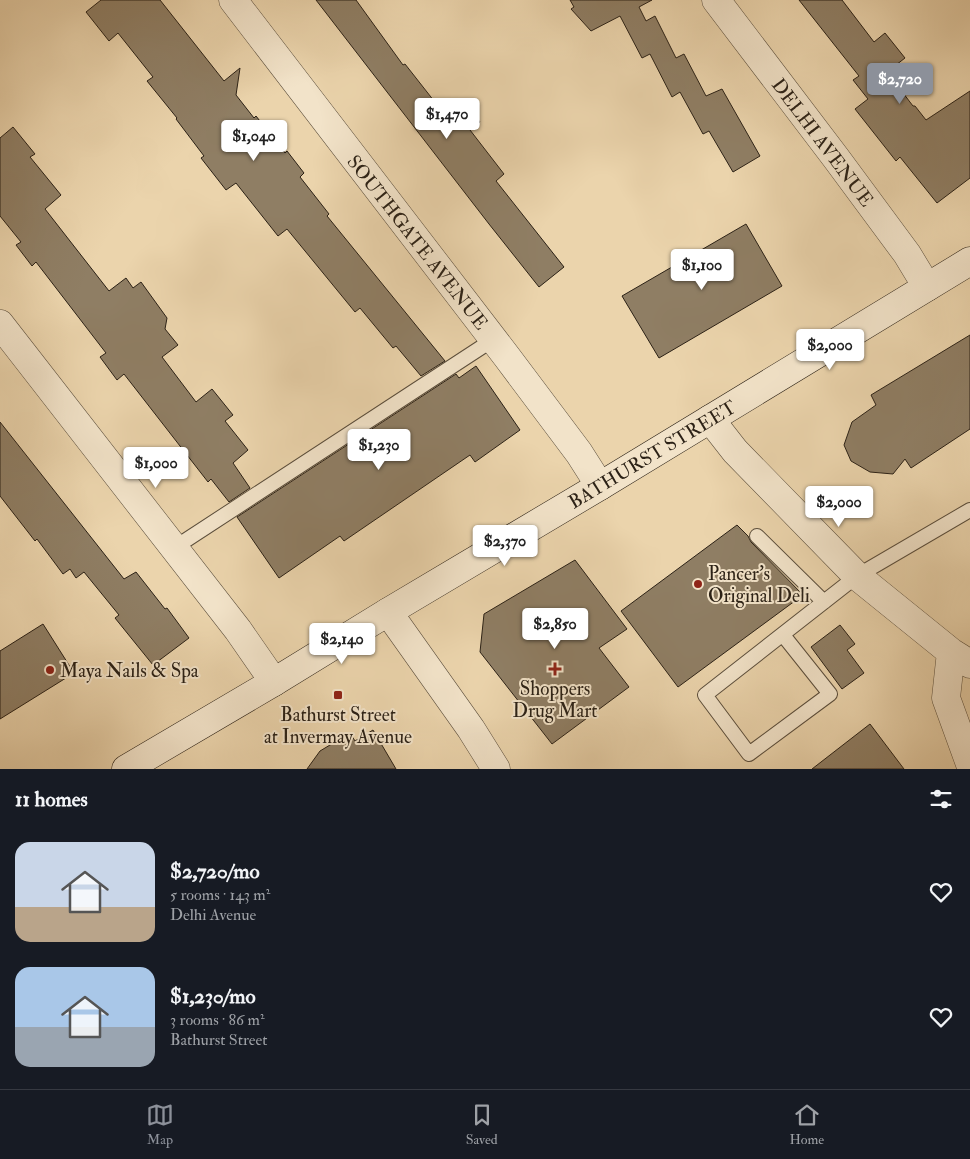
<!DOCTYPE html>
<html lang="en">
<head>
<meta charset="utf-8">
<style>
  body { margin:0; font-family:"IM FELL Double Pica",serif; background:#20242c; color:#f1f3f6; height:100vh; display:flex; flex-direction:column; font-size:19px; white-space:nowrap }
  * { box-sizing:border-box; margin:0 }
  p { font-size:16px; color:#9ea1a6 }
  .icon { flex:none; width:28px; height:28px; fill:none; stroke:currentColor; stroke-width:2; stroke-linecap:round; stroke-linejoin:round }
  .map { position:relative; height:769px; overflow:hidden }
  .panel { display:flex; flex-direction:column; background:#171b24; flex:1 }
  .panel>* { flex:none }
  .price { position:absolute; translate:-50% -42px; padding:0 11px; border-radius:5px; background:#fff; color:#222; font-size:16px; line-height:32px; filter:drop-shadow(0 1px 2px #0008) }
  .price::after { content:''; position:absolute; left:50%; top:30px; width:15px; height:11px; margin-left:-8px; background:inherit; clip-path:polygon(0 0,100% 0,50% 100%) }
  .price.on { background:#8c9099; color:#fff }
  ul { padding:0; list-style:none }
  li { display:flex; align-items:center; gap:15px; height:125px; padding:0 15px }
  li span { display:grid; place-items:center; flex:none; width:140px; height:100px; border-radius:15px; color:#555 }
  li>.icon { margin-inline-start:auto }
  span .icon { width:60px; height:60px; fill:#fffc; stroke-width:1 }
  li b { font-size:21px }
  h2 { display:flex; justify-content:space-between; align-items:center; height:60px; padding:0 15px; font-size:21px }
  .tab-bar { display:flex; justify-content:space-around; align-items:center; height:70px; border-top:1px solid #363941; background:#171b24; font-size:14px; color:#9ea1a6 }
  .tab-bar a { display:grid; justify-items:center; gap:2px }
  .tab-bar .on { color:#8c9099 }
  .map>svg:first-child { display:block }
  .building { fill:#8f7e64; stroke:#2b2116 }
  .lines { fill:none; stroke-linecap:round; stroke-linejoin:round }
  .service-casing { stroke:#5b4e3c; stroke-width:16 }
  .minor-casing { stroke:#5b4e3c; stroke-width:29 }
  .secondary-casing { stroke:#2b2116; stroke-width:29 }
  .service { stroke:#f2e3c9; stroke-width:14 }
  .minor { stroke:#f2e3c9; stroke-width:28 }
  .secondary { stroke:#f2e3c9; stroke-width:28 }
  .poi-dot { fill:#8f2418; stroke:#f2e3c9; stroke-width:2 }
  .labels { text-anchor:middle; stroke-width:4; stroke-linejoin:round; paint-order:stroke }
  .street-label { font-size:19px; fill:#2b2116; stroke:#f2e3c9 }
  .poi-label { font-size:19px; fill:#2b2116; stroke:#f2e3c9; text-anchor:start }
</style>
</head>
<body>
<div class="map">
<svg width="970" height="769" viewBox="0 0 970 769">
  <rect width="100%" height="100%" fill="#ebd4ac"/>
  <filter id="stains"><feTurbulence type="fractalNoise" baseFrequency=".004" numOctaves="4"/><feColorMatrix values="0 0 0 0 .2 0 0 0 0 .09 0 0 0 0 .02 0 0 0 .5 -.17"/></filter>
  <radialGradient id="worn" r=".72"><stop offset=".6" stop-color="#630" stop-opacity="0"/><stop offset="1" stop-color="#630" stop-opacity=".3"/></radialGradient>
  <path class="building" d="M 101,0 L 160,0 L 224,81 L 240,68 L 236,95 L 254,118 L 256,116 L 285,153 L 287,151 L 304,173 L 300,177 L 329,214 L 327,216 L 445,361 L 421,376 L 396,346 L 393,348 L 360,308 L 355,312 L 287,229 L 278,236 L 236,183 L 226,190 L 201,158 L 204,156 L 176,119 L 177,118 L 147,81 L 153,77 L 118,33 L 109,41 L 86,12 Z
    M 316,0 L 356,0 L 403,65 L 405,64 L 449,120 L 467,105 L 480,122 L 470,130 L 504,174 L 496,181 L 564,267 L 539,287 L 489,224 Z
    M 570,0 L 652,0 L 639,7 L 646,21 L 655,16 L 676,58 L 684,54 L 706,96 L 722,89 L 760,156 L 733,172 L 709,131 L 703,134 L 680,92 L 672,97 L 650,54 L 642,58 L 620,16 L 591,31 L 571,9 L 574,7 Z
    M 799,0 L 842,0 L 874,42 L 885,33 L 905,58 L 887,72 L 913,106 L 915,106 L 926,120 L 970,91 L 970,178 L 937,203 L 900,157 L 896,161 L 855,109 L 868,99 L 853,80 L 859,76 Z
    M 13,127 L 35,154 L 30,157 L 61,195 L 45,209 L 109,291 L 126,278 L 133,288 L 141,282 L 167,318 L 165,329 L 178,345 L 162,357 L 196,402 L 212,389 L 233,415 L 225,421 L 248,450 L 233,463 L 250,488 L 229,502 L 211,479 L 208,482 L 124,374 L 117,380 L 100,357 L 106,353 L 36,262 L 32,266 L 16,245 L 21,242 L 0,216 L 0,138 Z
    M 746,224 L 782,286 L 659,358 L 622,296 Z
    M 970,335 L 970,429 L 911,468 L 905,459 L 893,474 L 870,472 L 851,461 L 844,445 L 852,422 L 876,405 L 871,395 Z
    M 476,366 L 520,430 L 475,462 L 470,455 L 344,541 L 340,536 L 279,578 L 237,517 L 456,374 L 459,378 Z
    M 0,422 L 124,579 L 136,572 L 165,609 L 167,608 L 189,638 L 153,665 L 115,618 L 119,615 L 84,572 L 76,578 L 70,569 L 63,574 L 37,539 L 35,541 L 0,496 Z
    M 737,525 L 748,536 L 751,542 L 803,595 L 678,687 L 621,611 Z
    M 575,560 L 627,629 L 599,648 L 629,687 L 552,744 L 480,652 L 484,614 Z
    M 43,624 L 74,673 L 0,719 L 0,651 Z
    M 840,625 L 855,644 L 847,650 L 864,673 L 842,689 L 811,647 Z
    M 870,724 L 904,769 L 812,769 Z
    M 373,730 L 396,769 L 307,769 L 320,751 L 350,733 L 355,741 Z"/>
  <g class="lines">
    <defs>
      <path id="service" d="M 757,536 L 824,602
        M 174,548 L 494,339
        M 783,635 L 830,694 L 749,754 L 705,695 L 857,576 L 970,510"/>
      <path id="minor" d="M 233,0 L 507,357 L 579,453 L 600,486
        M 716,0 L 836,158 L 907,254 L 927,287
        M 0,324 L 238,630 L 274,682
        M 710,419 L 735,451 L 857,576 L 951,652 L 970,664
        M 388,612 L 471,729 L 496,769
        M 951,652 L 946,698 L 970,764"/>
      <path id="secondary" d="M 126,769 L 274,682 L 388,612 L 600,486 L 970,261"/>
    </defs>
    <use href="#service" class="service-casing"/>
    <use href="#minor" class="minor-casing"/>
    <use href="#secondary" class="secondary-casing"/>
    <use href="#service" class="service"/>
    <use href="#minor" class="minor"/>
    <use href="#secondary" class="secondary"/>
  </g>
  <g class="poi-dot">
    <circle cx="698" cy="584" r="5"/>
    <path d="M552.5 661.5h5v5h5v5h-5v5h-5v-5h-5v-5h5z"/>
    <circle cx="50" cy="670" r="5"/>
    <rect x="333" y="690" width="10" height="10" rx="2.5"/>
  </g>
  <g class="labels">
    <g class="street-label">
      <text transform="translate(823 142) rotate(53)" y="7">DELHI AVENUE</text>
      <text transform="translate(418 242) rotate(52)" y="7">SOUTHGATE AVENUE</text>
      <text transform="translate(652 454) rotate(-31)" y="7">BATHURST STREET</text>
    </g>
    <g class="poi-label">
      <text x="708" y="580">Pancer's<tspan x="708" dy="22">Original Deli</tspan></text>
      <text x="60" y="677">Maya Nails &amp; Spa</text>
      <text x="555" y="695" text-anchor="middle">Shoppers<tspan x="555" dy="22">Drug Mart</tspan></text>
      <text x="338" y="721" text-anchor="middle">Bathurst Street<tspan x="338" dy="22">at Invermay Avenue</tspan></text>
    </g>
  </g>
  <rect width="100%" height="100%" filter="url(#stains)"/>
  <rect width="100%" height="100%" fill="url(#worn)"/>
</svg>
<b class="price on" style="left:900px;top:105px">$2,720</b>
<b class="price" style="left:447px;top:140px">$1,470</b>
<b class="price" style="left:254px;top:162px">$1,040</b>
<b class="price" style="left:702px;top:291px">$1,100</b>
<b class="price" style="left:830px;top:371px">$2,000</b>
<b class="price" style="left:379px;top:471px">$1,230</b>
<b class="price" style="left:156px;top:489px">$1,000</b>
<b class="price" style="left:839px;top:528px">$2,000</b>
<b class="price" style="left:505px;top:567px">$2,370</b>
<b class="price" style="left:555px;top:650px">$2,850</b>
<b class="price" style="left:342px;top:665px">$2,140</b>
</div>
<section class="panel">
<h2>11 homes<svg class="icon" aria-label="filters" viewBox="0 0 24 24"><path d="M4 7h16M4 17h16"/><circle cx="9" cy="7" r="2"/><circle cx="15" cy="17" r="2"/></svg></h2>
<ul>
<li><span style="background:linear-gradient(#c9d6e8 65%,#b9a48a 0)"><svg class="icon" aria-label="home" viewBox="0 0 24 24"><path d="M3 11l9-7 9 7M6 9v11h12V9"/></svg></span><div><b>$2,720/mo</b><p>5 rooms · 143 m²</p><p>Delhi Avenue</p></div><svg class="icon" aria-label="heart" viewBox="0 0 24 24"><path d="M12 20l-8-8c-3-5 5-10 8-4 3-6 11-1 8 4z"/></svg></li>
<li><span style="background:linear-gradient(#a9c7e8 60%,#9aa5b1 0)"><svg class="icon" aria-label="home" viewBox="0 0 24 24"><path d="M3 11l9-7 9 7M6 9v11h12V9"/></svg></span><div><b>$1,230/mo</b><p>3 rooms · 86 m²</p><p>Bathurst Street</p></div><svg class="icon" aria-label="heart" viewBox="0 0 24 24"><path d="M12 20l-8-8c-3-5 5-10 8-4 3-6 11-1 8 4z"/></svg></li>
</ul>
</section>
<nav class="tab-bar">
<a class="on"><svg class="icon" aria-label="map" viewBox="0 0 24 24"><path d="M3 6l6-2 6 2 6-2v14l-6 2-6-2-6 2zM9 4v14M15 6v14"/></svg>Map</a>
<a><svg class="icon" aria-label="saved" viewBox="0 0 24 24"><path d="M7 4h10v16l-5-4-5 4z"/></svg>Saved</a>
<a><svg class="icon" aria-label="home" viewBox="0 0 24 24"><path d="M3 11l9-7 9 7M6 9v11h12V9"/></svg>Home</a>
</nav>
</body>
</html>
